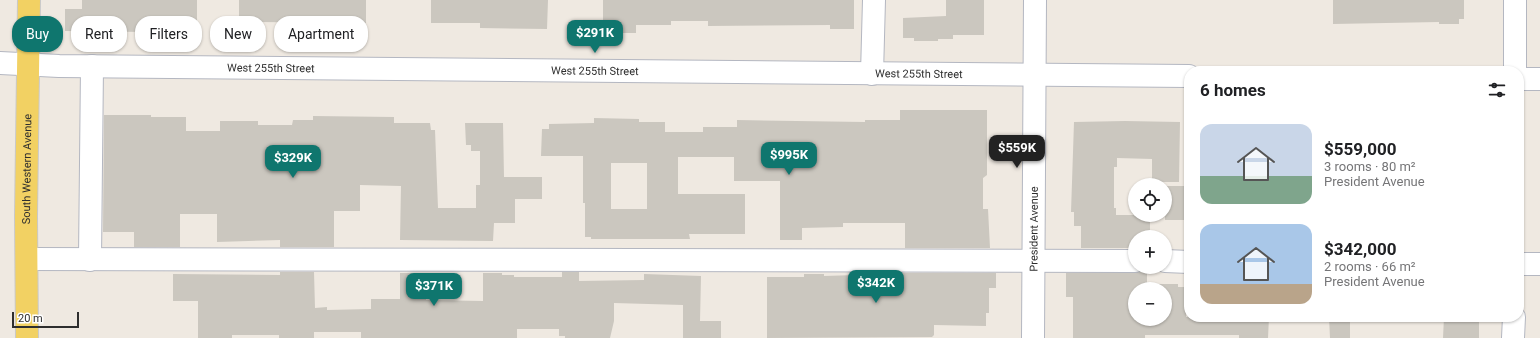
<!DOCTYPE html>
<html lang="en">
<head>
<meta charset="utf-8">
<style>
  body { margin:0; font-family:Roboto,sans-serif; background:#f6f6f6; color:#202124; height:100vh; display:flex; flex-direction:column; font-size:15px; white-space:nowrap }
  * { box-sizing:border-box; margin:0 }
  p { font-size:13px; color:#757577 }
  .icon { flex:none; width:22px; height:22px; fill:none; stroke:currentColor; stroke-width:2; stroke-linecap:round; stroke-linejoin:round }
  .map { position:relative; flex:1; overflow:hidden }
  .sheet { position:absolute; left:1184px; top:66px; width:340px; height:256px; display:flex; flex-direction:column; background:#fff; border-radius:16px; box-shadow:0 1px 3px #0004 }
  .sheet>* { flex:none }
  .guide { position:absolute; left:12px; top:16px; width:380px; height:36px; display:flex; gap:8px }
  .tools { position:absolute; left:1128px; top:178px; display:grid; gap:8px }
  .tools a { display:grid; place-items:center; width:44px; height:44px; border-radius:50%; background:#fff; box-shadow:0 1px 3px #0004; font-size:20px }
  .scale { position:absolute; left:12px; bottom:10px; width:67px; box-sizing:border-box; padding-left:4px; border:2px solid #2e2e2e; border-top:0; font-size:11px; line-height:14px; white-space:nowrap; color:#2e2e2e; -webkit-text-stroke:3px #fff; paint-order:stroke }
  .price { position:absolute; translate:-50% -34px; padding:0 9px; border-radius:8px; background:#0f766e; color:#fff; font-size:13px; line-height:26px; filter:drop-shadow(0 1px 2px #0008) }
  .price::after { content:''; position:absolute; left:50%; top:24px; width:12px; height:9px; margin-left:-6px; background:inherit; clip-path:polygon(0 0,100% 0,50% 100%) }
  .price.current { background:#222; color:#fff }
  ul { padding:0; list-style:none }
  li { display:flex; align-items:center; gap:12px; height:100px; padding:0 16px }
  li span { display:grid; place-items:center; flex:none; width:112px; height:80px; border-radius:12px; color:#555 }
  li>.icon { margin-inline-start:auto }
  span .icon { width:48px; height:48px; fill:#fffc; stroke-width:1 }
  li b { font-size:17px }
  h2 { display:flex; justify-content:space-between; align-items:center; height:48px; padding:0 16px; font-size:17px }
  .tag { padding:0 14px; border-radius:16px; background:#fff; box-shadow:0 1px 3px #0004; font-size:14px; line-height:36px }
  .tag.current { background:#0f766e; color:#fff }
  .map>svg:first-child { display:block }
  .building { fill:#cbc7bf; fill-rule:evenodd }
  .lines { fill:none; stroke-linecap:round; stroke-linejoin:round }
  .minor-casing { stroke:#b4b7c1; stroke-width:24 }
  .major-casing { stroke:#c9c9c9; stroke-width:24 }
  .minor { stroke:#fff; stroke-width:22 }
  .major { stroke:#f2d163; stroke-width:22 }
  .labels { text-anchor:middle; stroke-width:4; stroke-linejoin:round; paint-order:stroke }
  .street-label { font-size:11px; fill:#2e2e2e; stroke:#fff }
</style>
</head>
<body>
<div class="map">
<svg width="1540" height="338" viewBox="0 0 1540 338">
  <rect width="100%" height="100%" fill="#efe9e1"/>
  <path class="building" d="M 82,0 L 197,0 L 197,22 L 146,22 L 146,32 L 65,31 L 65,9 L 82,9 Z
    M 239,0 L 366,0 L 366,23 L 257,22 L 257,19 L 239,19 Z
    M 431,0 L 548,0 L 547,29 L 480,28 L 480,23 L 431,23 Z
    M 603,0 L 854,0 L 854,29 L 830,29 L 830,25 L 708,26 L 708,21 L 671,21 L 671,25 L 636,25 L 636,33 L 620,33 L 619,39 L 603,39 Z
    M 946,0 L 984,0 L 984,35 L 953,35 L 953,39 L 938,39 L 938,41 L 914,41 L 914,38 L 903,38 L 903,18 L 946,16 Z
    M 1333,0 L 1464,0 L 1464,19 L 1459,19 L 1459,24 L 1439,24 L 1439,22 L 1333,24 Z
    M 900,110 L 987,110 L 987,175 L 983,178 L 983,209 L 988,209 L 990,248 L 905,248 L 905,223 L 843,223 L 843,227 L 802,228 L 802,240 L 780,240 L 780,181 L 734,181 L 734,157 L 678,157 L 678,194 L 745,194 L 745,234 L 689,234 L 690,239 L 591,239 L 591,237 L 585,237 L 585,203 L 583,203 L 583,156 L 541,156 L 542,129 L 549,129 L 549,124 L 594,123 L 594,118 L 639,119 L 639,122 L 665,122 L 665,132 L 703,132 L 703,127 L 737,127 L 737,120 L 865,122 L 865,120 L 900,120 ZM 611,163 L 647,163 L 647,209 L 611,209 Z
    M 104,115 L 151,115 L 151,117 L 186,117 L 186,131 L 220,131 L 220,121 L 258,121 L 258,125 L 292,125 L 293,120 L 313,120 L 313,116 L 394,117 L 394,123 L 430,123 L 431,130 L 435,130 L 438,208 L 476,208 L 476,185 L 480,185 L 480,151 L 471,151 L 471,145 L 466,145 L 465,123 L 503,123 L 504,177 L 542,177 L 542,199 L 515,199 L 515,223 L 494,223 L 493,241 L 400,240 L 401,186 L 360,185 L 360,211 L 334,211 L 334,247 L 280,247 L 280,240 L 217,242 L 217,214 L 180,214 L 180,247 L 134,247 L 134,232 L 103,232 Z
    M 1125,121 L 1180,122 L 1179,182 L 1152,182 L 1152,159 L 1117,158 L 1117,167 L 1114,167 L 1114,208 L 1116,208 L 1116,215 L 1150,215 L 1150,237 L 1135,237 L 1135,248 L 1081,248 L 1081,226 L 1074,226 L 1074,212 L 1071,212 L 1074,122 Z
    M 1165,186 L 1188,186 L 1188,220 L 1165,220 Z
    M 280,272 L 314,272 L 315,308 L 327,307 L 327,310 L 371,309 L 371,299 L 400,299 L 400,273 L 426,273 L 426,300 L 483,301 L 483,273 L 502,273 L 502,275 L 514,275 L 514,277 L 562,277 L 562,272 L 579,272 L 579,281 L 644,280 L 644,274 L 701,276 L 700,321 L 721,321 L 721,338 L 683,338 L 683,305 L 614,303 L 614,321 L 610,338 L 565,338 L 565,336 L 559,336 L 559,329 L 517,329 L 517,338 L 361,338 L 361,332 L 314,332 L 314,338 L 279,338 L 279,335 L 232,335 L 232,338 L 198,338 L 198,301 L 173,301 L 173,274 L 280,275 Z
    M 1141,272 L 1147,272 L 1147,284 L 1178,284 L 1178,287 L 1186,287 L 1186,317 L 1269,317 L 1268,338 L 1239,338 L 1239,335 L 1145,335 L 1145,338 L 1073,338 L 1073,297 L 1066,297 L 1066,273 ZM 1135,289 L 1165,289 L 1165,319 L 1135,319 Z
    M 856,273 L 996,273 L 996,288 L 989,288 L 989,313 L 986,313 L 986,326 L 934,325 L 934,335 L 932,337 L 767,338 L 767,277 L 804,277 L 804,274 L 824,274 L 824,276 L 856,275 Z
    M 1329,317 L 1350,317 L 1350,338 L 1330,338 Z
    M 1444,317 L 1479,317 L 1479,338 L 1443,338 Z"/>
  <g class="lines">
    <defs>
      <g id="minor">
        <path d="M 1515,0 L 1515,71"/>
        <path id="s1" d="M 0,63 L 59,66 L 1189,76"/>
        <path d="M 872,74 L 874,0"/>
        <path d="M 1519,79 L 1540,79"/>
        <path d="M 27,259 L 1135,261"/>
        <path d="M 90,260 L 92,66"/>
        <path d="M 1165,261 L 1189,262"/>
        <path d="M 1519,264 L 1540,264"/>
        <path id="s2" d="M 1033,338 L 1035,0"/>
        <path d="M 1513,338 L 1514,317"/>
      </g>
      <g id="major">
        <path id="s3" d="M 27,338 L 26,216 L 29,0"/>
      </g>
    </defs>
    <use href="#minor" class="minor-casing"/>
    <use href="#major" class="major-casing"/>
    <use href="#minor" class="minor"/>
    <use href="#major" class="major"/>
  </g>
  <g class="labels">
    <g class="street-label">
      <text dy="4" stroke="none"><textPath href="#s1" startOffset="271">West 255th Street</textPath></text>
      <text dy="4" stroke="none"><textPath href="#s1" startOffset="595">West 255th Street</textPath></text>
      <text dy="4" stroke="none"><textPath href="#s1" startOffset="919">West 255th Street</textPath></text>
      <text dy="4" stroke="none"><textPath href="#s3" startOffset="169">South Western Avenue</textPath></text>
      <text dy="4" stroke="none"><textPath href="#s2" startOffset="109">President Avenue</textPath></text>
    </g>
  </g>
</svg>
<div class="tools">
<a><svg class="icon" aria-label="locate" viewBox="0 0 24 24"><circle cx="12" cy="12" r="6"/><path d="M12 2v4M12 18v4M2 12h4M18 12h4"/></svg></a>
<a>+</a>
<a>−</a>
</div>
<div class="scale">20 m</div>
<b class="price" style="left:595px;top:54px">$291K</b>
<b class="price current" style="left:1017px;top:169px">$559K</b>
<b class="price" style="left:789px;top:176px">$995K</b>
<b class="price" style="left:293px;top:179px">$329K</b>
<b class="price" style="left:876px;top:304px">$342K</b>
<b class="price" style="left:434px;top:307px">$371K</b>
<div class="guide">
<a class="tag current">Buy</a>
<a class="tag">Rent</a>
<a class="tag">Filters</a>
<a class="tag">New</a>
<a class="tag">Apartment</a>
</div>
<section class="sheet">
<h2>6 homes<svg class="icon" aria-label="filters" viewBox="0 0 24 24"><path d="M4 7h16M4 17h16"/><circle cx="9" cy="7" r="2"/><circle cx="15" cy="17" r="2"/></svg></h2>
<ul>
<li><span style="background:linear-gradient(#c9d6e8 65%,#7fa58c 0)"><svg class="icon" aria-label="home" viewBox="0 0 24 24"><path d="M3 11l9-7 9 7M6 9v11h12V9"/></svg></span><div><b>$559,000</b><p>3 rooms · 80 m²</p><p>President Avenue</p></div></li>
<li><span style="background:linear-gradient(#a9c7e8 75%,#b9a48a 0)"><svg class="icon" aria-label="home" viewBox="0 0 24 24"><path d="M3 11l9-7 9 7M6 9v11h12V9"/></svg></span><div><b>$342,000</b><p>2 rooms · 66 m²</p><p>President Avenue</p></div></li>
</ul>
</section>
</div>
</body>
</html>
